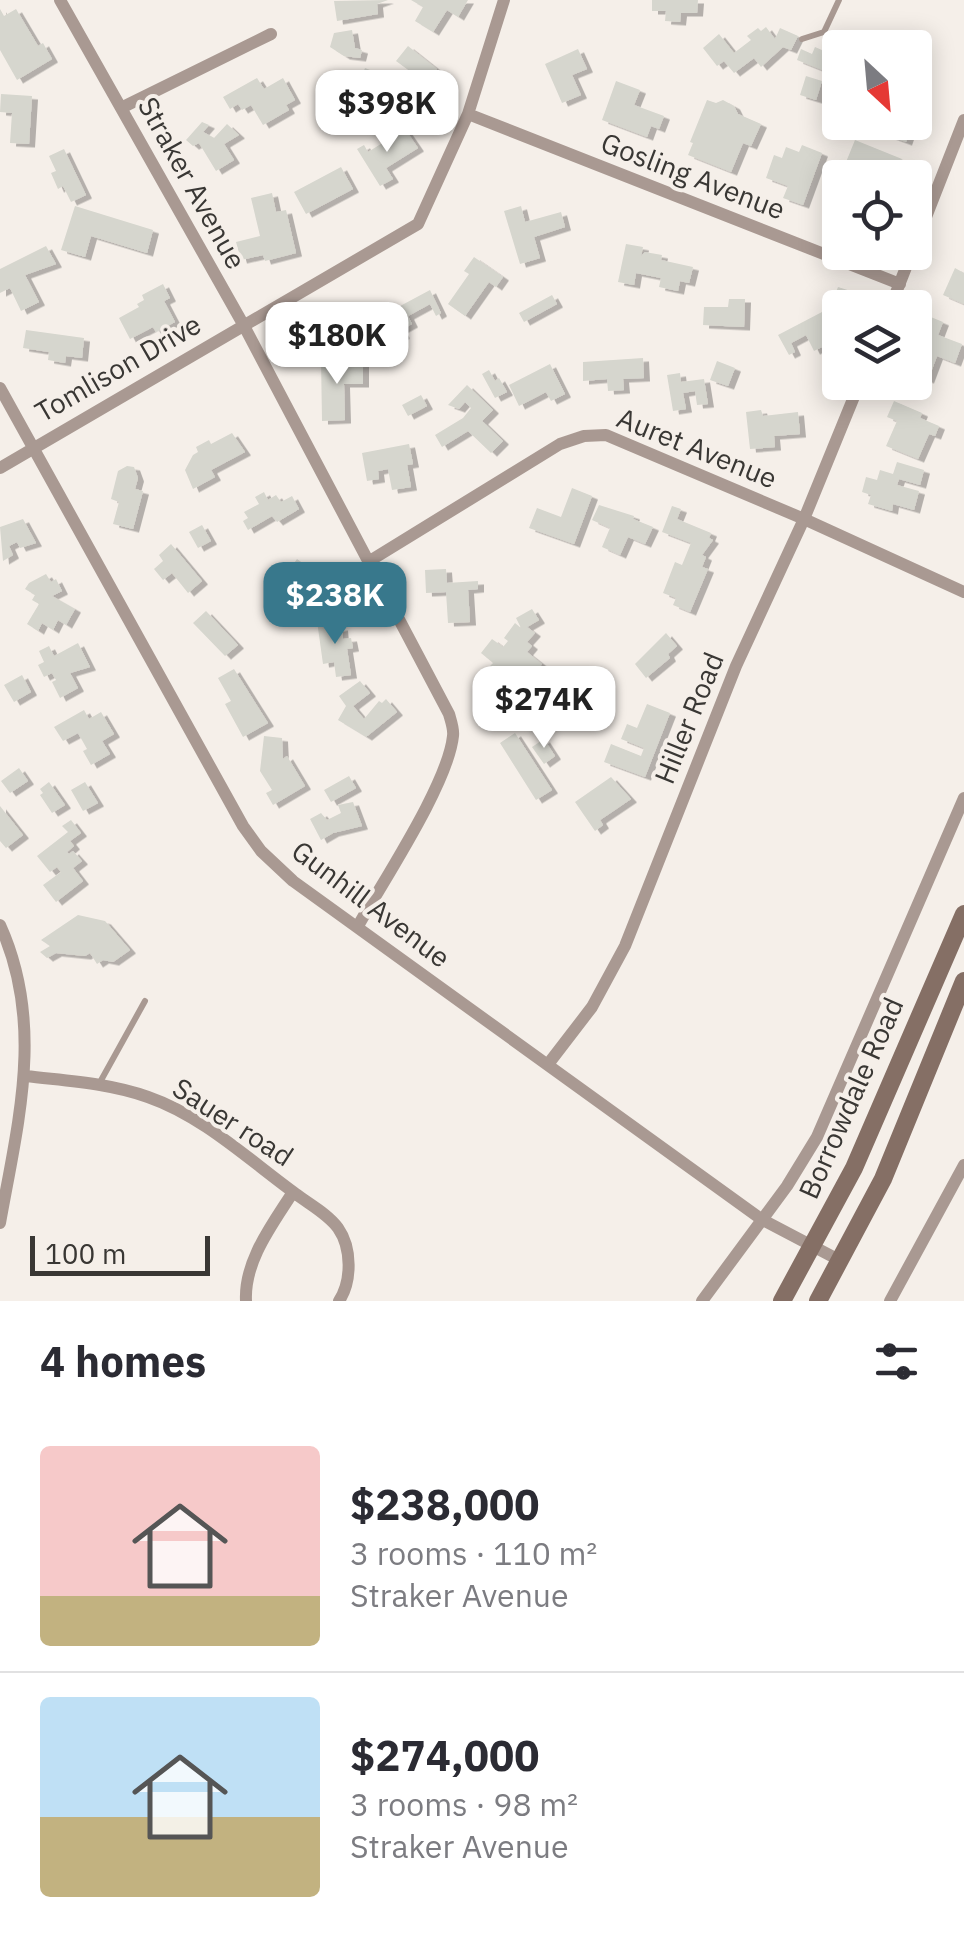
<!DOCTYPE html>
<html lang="en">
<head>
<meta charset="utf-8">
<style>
  body { margin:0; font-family:"IBM Plex Sans",sans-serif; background:#f2f2f3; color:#2b2b33; height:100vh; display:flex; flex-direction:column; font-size:38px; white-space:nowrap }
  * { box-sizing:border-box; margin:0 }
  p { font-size:32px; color:#7c7c81 }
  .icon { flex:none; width:55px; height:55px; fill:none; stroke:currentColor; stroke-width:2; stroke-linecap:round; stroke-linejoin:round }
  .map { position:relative; height:1301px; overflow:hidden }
  .details { display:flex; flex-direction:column; background:#fff; flex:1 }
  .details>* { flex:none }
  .needle { width:65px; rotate:154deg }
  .fabs { position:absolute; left:822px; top:30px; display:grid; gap:20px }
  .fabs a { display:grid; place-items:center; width:110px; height:110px; border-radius:10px; background:#fff; box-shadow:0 5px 25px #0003; font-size:50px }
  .scale { position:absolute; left:30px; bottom:25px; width:180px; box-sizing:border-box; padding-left:10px; border:5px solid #393734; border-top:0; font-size:28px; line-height:35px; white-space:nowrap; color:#393734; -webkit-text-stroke:8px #f5efe9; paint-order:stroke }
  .price { position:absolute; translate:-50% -85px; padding:0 22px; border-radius:20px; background:#fff; color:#222; font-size:32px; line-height:65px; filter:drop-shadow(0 2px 5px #0008) }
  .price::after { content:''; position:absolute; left:50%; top:60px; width:30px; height:22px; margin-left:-15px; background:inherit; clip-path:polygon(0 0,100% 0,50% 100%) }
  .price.current { background:#38788c; color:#fff }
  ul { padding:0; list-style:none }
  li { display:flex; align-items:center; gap:30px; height:250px; padding:0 40px }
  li+li { border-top:2px solid #e1e1e2 }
  li span { display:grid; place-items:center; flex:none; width:280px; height:200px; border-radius:10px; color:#555 }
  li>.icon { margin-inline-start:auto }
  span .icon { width:120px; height:120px; fill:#fffc; stroke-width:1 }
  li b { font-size:42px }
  h2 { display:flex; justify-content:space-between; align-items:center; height:120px; padding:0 40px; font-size:42px }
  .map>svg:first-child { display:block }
  .building { fill:#d6d6ce; filter:url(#shadow) }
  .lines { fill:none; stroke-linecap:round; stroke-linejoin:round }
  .lane { stroke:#a99992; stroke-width:6 }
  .street { stroke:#a99992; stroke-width:12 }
  .secondary { stroke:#856f65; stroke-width:18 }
  .labels { text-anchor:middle; stroke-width:8; stroke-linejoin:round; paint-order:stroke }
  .street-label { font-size:28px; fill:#393734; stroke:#f5efe9 }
</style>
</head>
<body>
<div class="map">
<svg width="964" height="1301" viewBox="0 0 964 1301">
  <defs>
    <filter id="shadow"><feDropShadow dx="6" dy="3.5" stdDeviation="0" flood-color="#0004"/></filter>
  </defs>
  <rect width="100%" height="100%" fill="#f5efe9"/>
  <path class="building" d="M 388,0 L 377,4 L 378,14 L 337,21 L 334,1 Z
    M 411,0 L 468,0 L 458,17 L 447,10 L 433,32 L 415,21 L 423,7 Z
    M 652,0 L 698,0 L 697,13 L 681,13 L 680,22 L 665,21 L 666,11 L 652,11 Z
    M 0,9 L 4,16 L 16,9 L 38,46 L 43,43 L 52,59 L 17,80 L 0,50 Z
    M 766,27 L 775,39 L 780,28 L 798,36 L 791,50 L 783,47 L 761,67 L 754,58 L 734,73 L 724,61 L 717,66 L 703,48 L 719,34 L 734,53 L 751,40 L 747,36 L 758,28 L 761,31 Z
    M 352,30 L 355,48 L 362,50 L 360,58 L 344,56 L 330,47 L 334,33 Z
    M 408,46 L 437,69 L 411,102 L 396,90 L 411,72 L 396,61 Z
    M 815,47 L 840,58 L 840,77 L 797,60 L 801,49 L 812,54 Z
    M 578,49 L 587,69 L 572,75 L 581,95 L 562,103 L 545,64 Z
    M 365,68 L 383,75 L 382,79 L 385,81 L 381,93 L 390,96 L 386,107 L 355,95 Z
    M 806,76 L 822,81 L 816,100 L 800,95 Z
    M 257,78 L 264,89 L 283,78 L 295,100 L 286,105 L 289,110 L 263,125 L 251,105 L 242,110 L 238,104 L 230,109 L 223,97 Z
    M 616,81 L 640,90 L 634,105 L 664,116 L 659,129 L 651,126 L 647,137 L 602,120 Z
    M 1,94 L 32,96 L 29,144 L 10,143 L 12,113 L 0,112 Z
    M 707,100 L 716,103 L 723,100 L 734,106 L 738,114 L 761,124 L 751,146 L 743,143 L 731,172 L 688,155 L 693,143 L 690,142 Z
    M 202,122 L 209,125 L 203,132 L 214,138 L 227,124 L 239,135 L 224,144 L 234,160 L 216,171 L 199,143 L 193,146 L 186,140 Z
    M 878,122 L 913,122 L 906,142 L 890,136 L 892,128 Z
    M 405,129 L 418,148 L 386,168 L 393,179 L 380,186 L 357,149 L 364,145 L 368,152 Z
    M 855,140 L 902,159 L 895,176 L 872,166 L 867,178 L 840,178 L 840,202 L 831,199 Z
    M 802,145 L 822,153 L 803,205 L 783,198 L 788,186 L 766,178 L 774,155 L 782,158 L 786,147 L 799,152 Z
    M 64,149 L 86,195 L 71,202 L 63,186 L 58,189 L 51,173 L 56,171 L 49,156 Z
    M 341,167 L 353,189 L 306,214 L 294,192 Z
    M 272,193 L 276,212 L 286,210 L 296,253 L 265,261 L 263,255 L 241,260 L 236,242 L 260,236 L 251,198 Z
    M 75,206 L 153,230 L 147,253 L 91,236 L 85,257 L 61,250 Z
    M 521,206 L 525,222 L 561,212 L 565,227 L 534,237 L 540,258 L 520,264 L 504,211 Z
    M 626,244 L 643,247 L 641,256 L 645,252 L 662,255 L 661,260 L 693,267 L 689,283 L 680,281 L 678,291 L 659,287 L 661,278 L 636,273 L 634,285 L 618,282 Z
    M 46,246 L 56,264 L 25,275 L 39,302 L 21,311 L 10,288 L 0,293 L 0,269 Z
    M 474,257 L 503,277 L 496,287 L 489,282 L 465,316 L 448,304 L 469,274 L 464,271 Z
    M 955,268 L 964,273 L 964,304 L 943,295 Z
    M 163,284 L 170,298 L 164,301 L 175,322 L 156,332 L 153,327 L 130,339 L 119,318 L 139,307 L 137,304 L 144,300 L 142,295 Z
    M 838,287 L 857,293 L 852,308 L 840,308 L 840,313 L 834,311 L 836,305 L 832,303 Z
    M 430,290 L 441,313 L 436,316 L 430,304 L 408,316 L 412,324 L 401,330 L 404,335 L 398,339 L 395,333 L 384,338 L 374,320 Z
    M 552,295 L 557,304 L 524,322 L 519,313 Z
    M 729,299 L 745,299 L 744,327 L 703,325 L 704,307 L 728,307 Z
    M 822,312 L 836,340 L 814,351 L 806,335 L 791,343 L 795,352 L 789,355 L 778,335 Z
    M 921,313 L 943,322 L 938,335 L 962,344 L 955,363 L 937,356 L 928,380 L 915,375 L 915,354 L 925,330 L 916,326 Z
    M 26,330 L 84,338 L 82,358 L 66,356 L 65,363 L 48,360 L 49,352 L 23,348 Z
    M 643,358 L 644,378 L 623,379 L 624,390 L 608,391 L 607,379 L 583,381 L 583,362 Z
    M 321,359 L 333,359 L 333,364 L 363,363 L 363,384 L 344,384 L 345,420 L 322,421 Z
    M 717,361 L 735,368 L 728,386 L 710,380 Z
    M 550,364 L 565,394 L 551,401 L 546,392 L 519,406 L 509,385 Z
    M 489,370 L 495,381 L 499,378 L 507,392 L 495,398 L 482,374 Z
    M 680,373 L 681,382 L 704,379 L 708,404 L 697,405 L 695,391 L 683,393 L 686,409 L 673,411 L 667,375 Z
    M 467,385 L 493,410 L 482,421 L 503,441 L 491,453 L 468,431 L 442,447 L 435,435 L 463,418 L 471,408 L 465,402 L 459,409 L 448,405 Z
    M 421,395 L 427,406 L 408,416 L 402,405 Z
    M 894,401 L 922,413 L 920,418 L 939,426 L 935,436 L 929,434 L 918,459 L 886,446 L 897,421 L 887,417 Z
    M 761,410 L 763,416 L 798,412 L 800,434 L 774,436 L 775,447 L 750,449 L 746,412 Z
    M 232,433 L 245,452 L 211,470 L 215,477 L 193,489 L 185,470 L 193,455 L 198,452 L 196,447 L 209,440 L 211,444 Z
    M 409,444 L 413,464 L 407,465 L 411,487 L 392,490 L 388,469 L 378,471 L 379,479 L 367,481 L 362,453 Z
    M 897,462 L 924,470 L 920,485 L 899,479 L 897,485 L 919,491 L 914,510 L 893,504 L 892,511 L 868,504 L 871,495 L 862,492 L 866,477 L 877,480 L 880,470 L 893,474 Z
    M 127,466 L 134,467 L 138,478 L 135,489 L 143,491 L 133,529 L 113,524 L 119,502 L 111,499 L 118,471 Z
    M 572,488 L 592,496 L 574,544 L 529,528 L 537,508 L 561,517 Z
    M 264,492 L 268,500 L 276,495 L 281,502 L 292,496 L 299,509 L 277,522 L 272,516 L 248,530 L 243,521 L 248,518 L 244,512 L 259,504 L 255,497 Z
    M 599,505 L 634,516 L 633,519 L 653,527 L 645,544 L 628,537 L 620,555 L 602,547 L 610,528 L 592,520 Z
    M 672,506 L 681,509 L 677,519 L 711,533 L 709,538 L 713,540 L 702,555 L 706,557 L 702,567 L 708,569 L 690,612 L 673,605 L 676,598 L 663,593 L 675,562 L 682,565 L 691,543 L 662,532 Z
    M 23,519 L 36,543 L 20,548 L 17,542 L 9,546 L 13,555 L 3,561 L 0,527 Z
    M 202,525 L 211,541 L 198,548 L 189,532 Z
    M 171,544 L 202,581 L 188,593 L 172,573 L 163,580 L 154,569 L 163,561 L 159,555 Z
    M 297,559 L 324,578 L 320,584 L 332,593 L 321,608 L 282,580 Z
    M 446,569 L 447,583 L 478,581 L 478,589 L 468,590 L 470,622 L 448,623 L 446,592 L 426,593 L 425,570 Z
    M 46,574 L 51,582 L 56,579 L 62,591 L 52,596 L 75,609 L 66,625 L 58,620 L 53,630 L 42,623 L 38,631 L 27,624 L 39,604 L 32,600 L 35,595 L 25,589 L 29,583 Z
    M 532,609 L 539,620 L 527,627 L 535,633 L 527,642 L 532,646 L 527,652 L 542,664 L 525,686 L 513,677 L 509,681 L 490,666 L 493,663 L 481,653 L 492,639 L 503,647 L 508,641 L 504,638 L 515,623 L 521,628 L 516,618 Z
    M 206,611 L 238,645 L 225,656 L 193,623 Z
    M 335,619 L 337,628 L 342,627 L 343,639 L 351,638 L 353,648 L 347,649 L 351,675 L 336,677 L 334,662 L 323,664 L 317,621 Z
    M 666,633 L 677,646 L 668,654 L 670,658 L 646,678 L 635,664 Z
    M 78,643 L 90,667 L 70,673 L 78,688 L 60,698 L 52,682 L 56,680 L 52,673 L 44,677 L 38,665 L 44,662 L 39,651 L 49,646 L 54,656 Z
    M 234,669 L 268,723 L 243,737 L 225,704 L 231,701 L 218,678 Z
    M 22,675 L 31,692 L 14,702 L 4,685 Z
    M 360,681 L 370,693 L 353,706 L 364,719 L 379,701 L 382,703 L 386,699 L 397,712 L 366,737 L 338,720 L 346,706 L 339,696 Z
    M 647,704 L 670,713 L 645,777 L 604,762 L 611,744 L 641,756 L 644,748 L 621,739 L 627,724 L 637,728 Z
    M 84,710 L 89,719 L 101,712 L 114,734 L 102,741 L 110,754 L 91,765 L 83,751 L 87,749 L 78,733 L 63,741 L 54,727 Z
    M 515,733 L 552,790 L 536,800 L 500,743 Z
    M 264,736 L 282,738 L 283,759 L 287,756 L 305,786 L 273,805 L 266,793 L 272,790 L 260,771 Z
    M 544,739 L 555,756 L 544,764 L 532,747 Z
    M 19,768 L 28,781 L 10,793 L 1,781 Z
    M 349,776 L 356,788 L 331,802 L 324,790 Z
    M 611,777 L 631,799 L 600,820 L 603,825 L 595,831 L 575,802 Z
    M 49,782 L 65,805 L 52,813 L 40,795 L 43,793 L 40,789 Z
    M 85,782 L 98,803 L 83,811 L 71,790 Z
    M 353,802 L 362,826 L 333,833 L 321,840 L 310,819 L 321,813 L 327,820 L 341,813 L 338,805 Z
    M 0,806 L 23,835 L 6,848 L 0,841 Z
    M 71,820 L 81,833 L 70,841 L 74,846 L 67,852 L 69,854 L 73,851 L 82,861 L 73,868 L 83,881 L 56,902 L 43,885 L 61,872 L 57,867 L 50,872 L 37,856 L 68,832 L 62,826 Z
    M 78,915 L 105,921 L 130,950 L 113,962 L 103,960 L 97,964 L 90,953 L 85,956 L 56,953 L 47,958 L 40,952 L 50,946 L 41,940 Z"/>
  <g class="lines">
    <path class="lane" d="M 802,39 L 824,32 L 839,0
      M 99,1084 L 145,1001"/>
    <path class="street" d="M 60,0 L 243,324 L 449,714 C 451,721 454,729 453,736 C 448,784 383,881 358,926
      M 121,108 L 271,34
      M 468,114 L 900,284
      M 915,245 L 964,120
      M 890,308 L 912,252
      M 0,388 L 243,826 L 261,851 L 293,881 L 761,1219 L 841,1261
      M 0,468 L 418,224 L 468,114 L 504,0
      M 368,562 L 560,444 L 584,436 L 606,435 L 804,519 L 964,592
      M 0,925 C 45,1024 18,1122 0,1223
      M 549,1063 L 592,1007 L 625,946 L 736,666 L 804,519 L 860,382
      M 26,1076 C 67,1081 109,1083 148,1097 C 203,1116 249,1160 296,1194 C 309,1204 328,1214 338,1228 C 352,1248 352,1281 339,1301
      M 246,1301 C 244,1261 272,1225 293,1192
      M 702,1301 L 787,1186 L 817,1137 L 964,798
      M 890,1301 L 964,1165"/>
    <path class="secondary" d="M 782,1301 L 854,1168 L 964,914
      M 818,1301 L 883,1179 L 964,981"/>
  </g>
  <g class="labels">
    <g class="street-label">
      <text transform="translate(693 176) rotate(21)" y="10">Gosling Avenue</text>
      <text transform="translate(192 183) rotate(61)" y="10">Straker Avenue</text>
      <text transform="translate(118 368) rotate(-30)" y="10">Tomlison Drive</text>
      <text transform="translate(697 448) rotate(22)" y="10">Auret Avenue</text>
      <text transform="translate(689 718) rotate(-68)" y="10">Hiller Road</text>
      <text transform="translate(371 904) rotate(37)" y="10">Gunhill Avenue</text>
      <text transform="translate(851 1098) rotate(-66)" y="10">Borrowdale Road</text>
      <text transform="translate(233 1122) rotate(33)" y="10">Sauer road</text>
    </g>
  </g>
</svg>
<div class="fabs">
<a><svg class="needle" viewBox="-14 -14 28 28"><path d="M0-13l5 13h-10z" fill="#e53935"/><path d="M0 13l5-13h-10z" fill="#7c7c81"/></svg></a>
<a><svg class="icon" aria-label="locate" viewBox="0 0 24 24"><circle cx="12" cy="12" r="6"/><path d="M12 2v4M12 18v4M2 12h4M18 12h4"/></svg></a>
<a><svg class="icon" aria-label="layers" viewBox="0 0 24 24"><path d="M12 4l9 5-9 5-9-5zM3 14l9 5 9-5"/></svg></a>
</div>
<div class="scale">100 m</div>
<b class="price" style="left:387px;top:155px">$398K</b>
<b class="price" style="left:337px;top:387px">$180K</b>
<b class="price current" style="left:335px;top:647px">$238K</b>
<b class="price" style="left:544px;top:751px">$274K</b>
</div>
<section class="details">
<h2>4 homes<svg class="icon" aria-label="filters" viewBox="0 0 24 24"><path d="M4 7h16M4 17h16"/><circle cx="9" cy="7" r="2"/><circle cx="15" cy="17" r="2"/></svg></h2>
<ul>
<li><span style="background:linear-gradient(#f6c9c9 75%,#c2b280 0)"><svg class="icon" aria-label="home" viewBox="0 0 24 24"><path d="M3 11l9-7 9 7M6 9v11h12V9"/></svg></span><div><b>$238,000</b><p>3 rooms · 110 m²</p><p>Straker Avenue</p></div></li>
<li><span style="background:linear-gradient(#bfe0f5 60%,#c2b280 0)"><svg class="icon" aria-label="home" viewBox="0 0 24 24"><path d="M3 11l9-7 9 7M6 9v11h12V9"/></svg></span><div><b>$274,000</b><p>3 rooms · 98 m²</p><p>Straker Avenue</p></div></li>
</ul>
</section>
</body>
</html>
